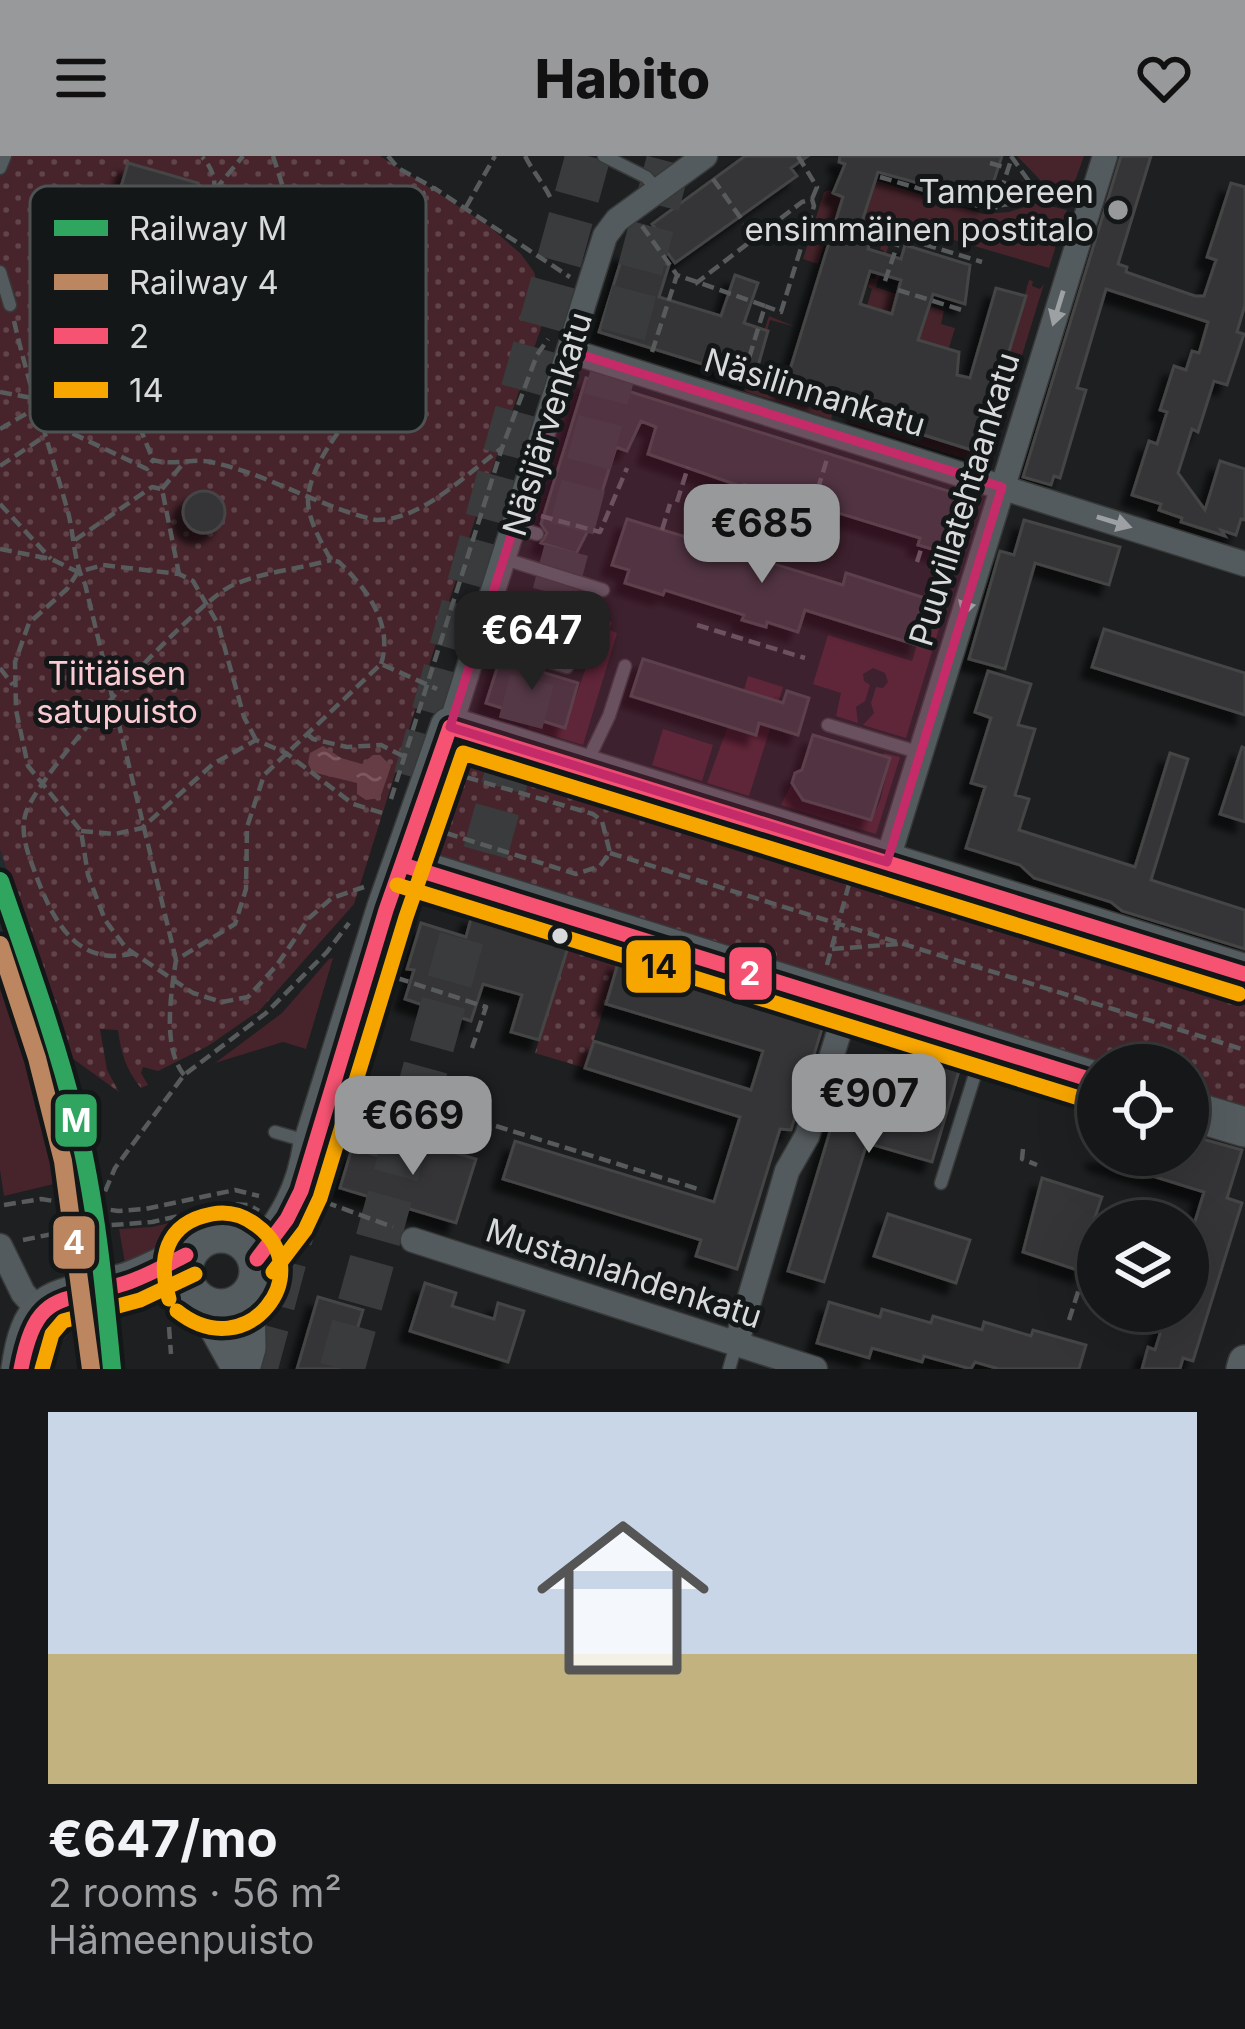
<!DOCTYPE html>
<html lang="en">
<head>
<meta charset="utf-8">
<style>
  body { margin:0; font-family:Inter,sans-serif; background:#1f2021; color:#f1f3f6; height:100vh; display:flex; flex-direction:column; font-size:45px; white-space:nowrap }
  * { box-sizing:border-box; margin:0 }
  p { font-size:39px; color:#9e9fa2 }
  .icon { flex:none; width:66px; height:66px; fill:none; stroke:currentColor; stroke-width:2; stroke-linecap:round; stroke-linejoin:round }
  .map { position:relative; height:1213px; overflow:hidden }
  .sheet { display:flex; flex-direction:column; background:#161718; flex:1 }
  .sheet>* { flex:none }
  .controls { position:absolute; left:1077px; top:888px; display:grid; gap:24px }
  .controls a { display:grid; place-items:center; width:132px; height:132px; border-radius:50%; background:#161718; box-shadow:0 12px 48px #0002,0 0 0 3px #353637; font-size:60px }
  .price { position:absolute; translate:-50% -102px; padding:0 27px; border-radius:24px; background:#97999a; color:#111; font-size:39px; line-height:78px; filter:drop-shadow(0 3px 6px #0008) }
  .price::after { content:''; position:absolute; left:50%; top:72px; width:36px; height:27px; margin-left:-18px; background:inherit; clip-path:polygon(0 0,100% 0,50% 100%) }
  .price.active { background:#222; color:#fff }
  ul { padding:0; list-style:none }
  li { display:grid; align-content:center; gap:24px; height:636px; padding:0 48px }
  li+li { border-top:3px solid #353637 }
  li span { display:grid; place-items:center; height:372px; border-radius:0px; color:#555 }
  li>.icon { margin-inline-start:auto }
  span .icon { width:216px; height:216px; fill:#fffc; stroke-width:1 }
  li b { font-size:51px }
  header { display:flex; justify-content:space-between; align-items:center; height:156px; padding:0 48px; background:#97999a; color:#111; font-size:54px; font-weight:800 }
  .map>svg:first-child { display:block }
  .built { fill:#222b2e }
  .green { fill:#47242c }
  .park { fill:url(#park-dots) }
  .water { fill:url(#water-ripples) }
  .building { fill:#353637; stroke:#444545; stroke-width:3; fill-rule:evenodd; filter:url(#shadow) }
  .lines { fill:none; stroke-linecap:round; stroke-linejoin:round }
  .highway-tunnel { stroke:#393b3c; stroke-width:45; stroke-dasharray:45 22; stroke-linecap:butt }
  .lane-casing { stroke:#383939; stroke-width:15 }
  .street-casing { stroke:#383939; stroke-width:27 }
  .secondary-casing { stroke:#383939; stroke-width:36 }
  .primary-casing { stroke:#383939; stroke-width:42 }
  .path { stroke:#585b5c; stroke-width:4.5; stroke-dasharray:12 6; stroke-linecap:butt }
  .lane { stroke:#545b5e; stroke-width:12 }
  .street { stroke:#545b5e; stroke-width:24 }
  .secondary { stroke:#565e61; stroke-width:33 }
  .primary { stroke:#545c5f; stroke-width:39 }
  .bus-1-casing { stroke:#131718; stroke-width:24 }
  .bus-2-casing { stroke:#131718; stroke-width:24 }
  .bus-1 { stroke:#f65372; stroke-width:15 }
  .bus-2 { stroke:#f7a600; stroke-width:15 }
  .rail-1-casing { stroke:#131718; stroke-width:27 }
  .rail-2-casing { stroke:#131718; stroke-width:27 }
  .rail-1 { stroke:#30a560; stroke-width:18 }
  .rail-2 { stroke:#bb8660; stroke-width:18 }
  .oneway { fill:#9da1a3 }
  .marked { fill:#c42b68; fill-opacity:0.2; stroke:#c42b68; stroke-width:9; stroke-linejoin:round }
  .poi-dot { fill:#97999a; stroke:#131718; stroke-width:4.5 }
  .bus-dot { fill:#d8dadb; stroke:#131718; stroke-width:4.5 }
  .labels { text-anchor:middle; stroke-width:10; stroke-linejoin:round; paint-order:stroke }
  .poi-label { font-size:33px; fill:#d8dadb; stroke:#131718; text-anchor:end }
  .street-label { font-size:33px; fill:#d8dadb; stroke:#131718 }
  .park-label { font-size:33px; fill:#fccad3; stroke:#131718 }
  .key { fill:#131718; stroke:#4e5252; stroke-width:3 }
  .key-label { font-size:33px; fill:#d8dadb }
  .line-badge { stroke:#131718; stroke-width:4.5 }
  .badge-label { font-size:33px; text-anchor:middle; font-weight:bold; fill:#fff }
  .pale-badge-label { font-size:33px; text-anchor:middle; font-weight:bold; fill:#111 }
</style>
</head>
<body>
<header><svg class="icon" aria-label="menu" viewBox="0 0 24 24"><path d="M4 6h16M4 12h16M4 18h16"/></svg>Habito<svg class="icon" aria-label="heart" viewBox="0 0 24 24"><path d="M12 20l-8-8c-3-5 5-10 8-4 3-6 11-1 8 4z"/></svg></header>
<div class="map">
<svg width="1245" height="1213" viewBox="0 0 1245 1213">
  <defs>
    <pattern id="park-dots" width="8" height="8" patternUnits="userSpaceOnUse" patternTransform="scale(3)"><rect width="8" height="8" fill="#47242c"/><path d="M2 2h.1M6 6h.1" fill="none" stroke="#61434a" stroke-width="1.8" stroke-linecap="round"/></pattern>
    <pattern id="water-ripples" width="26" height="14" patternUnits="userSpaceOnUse" patternTransform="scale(3)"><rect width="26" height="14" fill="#673d45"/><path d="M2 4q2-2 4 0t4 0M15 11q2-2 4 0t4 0" fill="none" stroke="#7c585f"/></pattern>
    <filter id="shadow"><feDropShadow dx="-10" dy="10" stdDeviation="3" flood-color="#0009"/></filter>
  </defs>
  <rect width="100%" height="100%" fill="#1d1f20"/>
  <path class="built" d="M 0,694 L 59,861 L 17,876 L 0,826 Z"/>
  <path class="green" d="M 1017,0 L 1084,0 L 1070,39 L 1043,27 Z
    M 875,24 L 983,58 L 1009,56 L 1037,47 L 1067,54 L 1049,112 L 954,84 L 951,89 L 894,72 L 876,131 L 944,155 L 941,168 L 955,172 L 949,192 L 918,184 L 923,167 L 890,157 L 885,173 L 852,196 L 831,263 L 744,235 L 769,160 L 796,171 L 770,164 L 754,223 L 816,243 L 863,163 L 872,133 L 868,131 L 871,122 L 875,123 L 884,95 L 880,93 L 882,86 L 832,67 L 818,108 L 803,103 L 824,36 L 829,34 L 867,48 Z
    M 1029,124 L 1033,125 L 1032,130 L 1040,133 L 1044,128 L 988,310 L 850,267 L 860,236 L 864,234 L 857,258 L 1002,218 Z
    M 931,444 L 946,449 L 906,582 L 863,569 L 874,557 L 871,547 L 876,531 L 883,532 L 888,526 L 885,517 L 873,512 L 863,518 L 864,525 L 870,529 L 865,545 L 856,551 L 858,567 L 836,560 L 841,537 L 813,528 L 828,479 L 912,505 Z
    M 550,447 L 612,466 L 609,474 L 617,477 L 583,589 L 528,572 L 532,561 L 565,571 L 588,506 L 536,492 Z
    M 748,520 L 783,531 L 749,640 L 707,627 L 728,570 L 756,578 L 767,542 L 744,534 Z
    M 663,573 L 713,589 L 702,625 L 652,609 Z
    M 884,597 L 900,601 L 876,678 L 781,649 L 792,627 L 801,635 L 800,643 L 871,664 L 880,645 L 890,603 L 883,600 Z
    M 333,802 L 306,893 L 283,886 L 215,907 L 282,857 L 329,803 Z
    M 0,826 L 17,876 L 26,881 L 62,1026 L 4,1040 L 0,1014 Z
    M 231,1053 L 254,1058 L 235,1067 L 203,1072 L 127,1118 L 119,1073 L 152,1071 Z"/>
  <path class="park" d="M 0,0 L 380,0 L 489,70 L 521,98 L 534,116 L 541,140 L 543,166 L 477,357 L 354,748 L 260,854 L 208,890 L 158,915 L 143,911 L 141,917 L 148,929 L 141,932 C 126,914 121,897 118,874 L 100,873 L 107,914 L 119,936 L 72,902 L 0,694 Z
    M 466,590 L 1245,831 L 1245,957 L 1188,939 L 1188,909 L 1098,909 L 431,704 Z
    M 569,788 L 619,804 L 585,912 L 535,897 Z"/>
  <path class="water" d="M 323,590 L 341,602 L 362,608 L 373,599 L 380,599 L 391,610 L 380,642 L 366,644 L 357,638 L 357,627 L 312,616 L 308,607 L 310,597 Z"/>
  <path class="building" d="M 745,0 L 808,0 L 791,12 L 797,20 L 675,107 L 654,79 L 658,76 L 652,68 Z
    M 840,0 L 1002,0 L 987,46 L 878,16 L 858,78 L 871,82 L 868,93 L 901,103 L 905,89 L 970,109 L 965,148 L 933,138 L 918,184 L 959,196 L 957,219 L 970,222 L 996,132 L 1026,140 L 978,296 L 857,258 L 860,247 L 819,235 L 817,243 L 784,233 L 843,41 L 833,37 L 845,8 L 839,6 ZM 870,115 L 901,124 L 892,158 L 860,148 Z
    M 1121,0 L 1151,0 L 1118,108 L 1127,111 L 1126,116 L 1195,140 L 1204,140 L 1216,104 L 1207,101 L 1231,27 L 1245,31 L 1245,149 L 1237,176 L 1244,178 L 1227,229 L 1214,225 L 1198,276 L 1192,273 L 1178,317 L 1205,354 L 1220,305 L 1245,313 L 1245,364 L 1241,363 L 1236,379 L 1221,374 L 1225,380 L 1181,366 L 1182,362 L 1159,354 L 1161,348 L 1132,339 L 1149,285 L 1157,288 L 1167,256 L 1160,254 L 1174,210 L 1186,214 L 1192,195 L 1199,197 L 1208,166 L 1106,133 L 1077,232 L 1086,234 L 1060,322 L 1054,320 L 1051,329 L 1023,321 Z
    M 128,7 L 198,27 L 191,51 L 186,50 L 169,123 L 155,119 L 152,129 L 112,118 L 114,109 L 100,105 L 107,79 L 113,81 L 127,33 L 121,31 Z
    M 624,95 L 669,109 L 659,141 L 721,160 L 735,119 L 758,127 L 744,167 L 768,175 L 754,224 L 599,176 Z
    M 586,222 L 964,340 L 946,397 L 918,389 L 920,382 L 744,328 L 743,331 L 648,298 L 656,271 L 641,265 L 627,295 L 616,291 L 593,365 L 576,398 L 541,387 L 547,377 L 541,368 Z
    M183 356a21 21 0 1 1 42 0a21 21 0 1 1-42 0Z
    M 627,363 L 843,429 L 846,417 L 931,444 L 917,489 L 805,454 L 798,476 L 767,466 L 766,471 L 742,464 L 744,459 L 665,434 L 663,439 L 625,427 L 629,414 L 612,409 Z
    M 1024,364 L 1120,391 L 1109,429 L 1035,407 L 1005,513 L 969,503 L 1000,395 L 1014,399 Z
    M 1104,473 L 1245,517 L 1245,559 L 1092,511 Z
    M 500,503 L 578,527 L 565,572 L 486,547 Z
    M 643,503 L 783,547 L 787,535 L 809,542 L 798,579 L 759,567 L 756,579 L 631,540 Z
    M 988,515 L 1031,528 L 1018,569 L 1035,573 L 1015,639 L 1029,643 L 1019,674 L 1135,711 L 1170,597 L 1188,603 L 1151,724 L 1245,754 L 1245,793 L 1122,755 L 1111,746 L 1034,722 L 1020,709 L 966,692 L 985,631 L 971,627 L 991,562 L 975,556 Z
    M 813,579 L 890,602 L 871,664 L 803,644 L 792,627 L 795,617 L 802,614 Z
    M 1242,591 L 1245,592 L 1245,666 L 1220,658 Z
    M 472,759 L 569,788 L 539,884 L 511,876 L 522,839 L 483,828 L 471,865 L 405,843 L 414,814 L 407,813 L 421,767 L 466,781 Z
    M 619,804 L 824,866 L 791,974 L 780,973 L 737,1113 L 696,1100 L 701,1084 L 503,1023 L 515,985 L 714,1046 L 740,961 L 585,912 L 594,885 L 751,934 L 763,895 L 606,848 Z
    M 924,897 L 961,908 L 932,1006 L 867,987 L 824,1126 L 788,1115 L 834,962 L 830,960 L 838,937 L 906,957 Z
    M 1188,979 L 1242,994 L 1227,1042 L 1242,1047 L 1193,1205 L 1183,1202 L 1180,1213 L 1142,1213 L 1148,1191 L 1155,1194 L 1167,1155 L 1188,1155 L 1188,1088 L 1204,1036 L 1097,1003 L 1097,999 L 1188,999 Z
    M 402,981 L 476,1003 L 456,1067 L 340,1032 L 352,992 L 395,1005 Z
    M 1042,1022 L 1102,1041 L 1094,1064 L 1098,1071 L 1083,1116 L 1023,1096 Z
    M 888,1058 L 970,1084 L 956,1127 L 874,1100 Z
    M 425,1127 L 456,1137 L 452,1150 L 494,1163 L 498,1147 L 524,1155 L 508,1206 L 410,1175 Z
    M 318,1141 L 363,1154 L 345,1213 L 297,1213 Z
    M 829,1146 L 880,1161 L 882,1153 L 931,1167 L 933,1160 L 982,1174 L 984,1166 L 1031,1180 L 1033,1174 L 1086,1189 L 1079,1213 L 999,1213 L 975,1206 L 971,1213 L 924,1200 L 922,1206 L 872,1192 L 869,1202 L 817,1187 Z"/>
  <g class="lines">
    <path class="highway-tunnel" d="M 416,622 L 588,0
      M 255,1213 L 302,1038
      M 342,1213 L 509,611 L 670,0"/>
    <defs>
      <path id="lane" d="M 604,0 L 646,21 L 657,33
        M 0,12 L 5,0
        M 0,116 L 10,149
        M 515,371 L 537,378
        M 505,403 L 603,434
        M 480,484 L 567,511
        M 828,569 L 921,597
        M 586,608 L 609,560 L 625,510
        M 275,976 L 306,985
        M 941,1027 L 982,896
        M 729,1213 L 736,1189"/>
      <path id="street" d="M 570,195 L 1245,408
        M 450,571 L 605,80 L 617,64 L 705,0
        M 887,706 L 1105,0
        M 413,1084 L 815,1213
        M 0,1090 L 23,1137 L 55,1173
        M 736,1189 L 787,1015 L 807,980 L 848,847"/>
      <path id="secondary" d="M 204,1150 L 239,1213
        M 243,1213 L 249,1192 L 248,1142
        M 1243,1213 L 1245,1206"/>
      <path id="primary" d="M 403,709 L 1098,926
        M 1188,954 L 1245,971
        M183 1115a38 38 0 1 1 76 0a38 38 0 1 1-76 0Z
        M 257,1103 C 289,1066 306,1035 313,988 L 386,754 L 450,571 L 1245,818
        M 21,1213 C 32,1133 60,1146 125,1127 C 146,1120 166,1109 186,1099"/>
    </defs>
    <use href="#lane" class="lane-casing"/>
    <use href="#street" class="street-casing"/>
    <use href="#secondary" class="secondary-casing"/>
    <use href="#primary" class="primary-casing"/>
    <path class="path" d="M 273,0 L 289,50
      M 388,0 L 398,12 L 432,31
      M 525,0 C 533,16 545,29 552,45
      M 798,0 L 817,31 L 812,43
      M 1011,0 L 1028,24 L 1026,34 L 1068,46
      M 990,7 L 1007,12
      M 880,21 L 985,52 L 1021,46 L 1026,34
      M 713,23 L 755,82
      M 215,34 L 243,0
      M 980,36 L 998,42
      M 466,51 L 495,0
      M 995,53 L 1012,1
      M 206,66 L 232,71 L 261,53 L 289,50 C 306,83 318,96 354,106
      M 642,70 L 677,119
      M 86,120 L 157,139 C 171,171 167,208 158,240
      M 885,125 L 900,81 L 982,106
      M 695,128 L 802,46 L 812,43 L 814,50 L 781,156 L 765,150
      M 898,134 L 965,155
      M 157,139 C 190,146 212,63 214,36 C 216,22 211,10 202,1
      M 78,151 C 78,189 97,214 126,237 C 183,245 312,253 337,186 C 342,175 342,162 345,150 C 360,86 374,61 434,32 L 570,121
      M 14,165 C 29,230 50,292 68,356 C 74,379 74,408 85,428 L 176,804
      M 337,187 L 414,129
      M 652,196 L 677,119 L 765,150 L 742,225
      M 0,236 L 32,242
      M 40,262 L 147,313 L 153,304 C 173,310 192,302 211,306 C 268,318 319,351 376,364 C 421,365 466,318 502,292
      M 63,271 L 88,262 L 126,237 L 153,304
      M 0,273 L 36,252
      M 0,310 L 45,280
      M 162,333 L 181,310
      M 677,346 L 688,311
      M 0,348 L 51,403
      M 541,360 L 600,376 L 627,312
      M 807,368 L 828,300
      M 757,371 L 767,335
      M 662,374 L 670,348
      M 75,384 L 152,331 L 162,333 L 179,418
      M 0,393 L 51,403 L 78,416 L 103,409 L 179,418 L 193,425 L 218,468 L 244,561 L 256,584
      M 917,406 L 922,390
      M 772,408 L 784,369
      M 78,416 L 67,433 L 29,467 L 15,506 L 16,554 L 28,610 L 81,675 L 88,719 L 105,764 L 126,792 L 193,837 L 222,846 L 248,841 L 277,809 L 309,762 L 332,742 L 364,731
      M 697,469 L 805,502
      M 381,508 C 394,468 366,432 339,406 L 331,404 C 322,388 307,362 308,343 C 312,277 424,199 419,141 C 418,126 408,111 401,98 C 395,87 392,75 384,65
      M 0,512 L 13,529
      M 307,578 L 313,583 L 347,591 L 381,589 L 403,600
      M 391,643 L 502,292 L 537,199 L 548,183
      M 81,675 L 115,678 L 142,672 L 213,608 L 256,584 L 286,597 L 353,648 L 386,658
      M 446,677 L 576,718 L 600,710 L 610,697 L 602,665 L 593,658 L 462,620
      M 610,697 L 1245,894
      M 832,793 L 898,788
      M 134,797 C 78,812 54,766 37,722 C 30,702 20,682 25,660 C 32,622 194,446 233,429 C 262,416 299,413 331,404
      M 827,809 L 849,728
      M 397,822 L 486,851 L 472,892
      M 184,919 C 162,892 171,837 176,804 L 235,768 L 246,733 L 247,671 L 264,619 L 381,508 L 437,533
      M 496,970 L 698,1033
      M 1023,993 L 1022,1003 L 1037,1009
      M 325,1046 L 393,1071
      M 4,1049 L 41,1043 L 118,1055 L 145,1053 L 235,1034 L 259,1040
      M 98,1052 L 115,1012 L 184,919 L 266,857 L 327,796 L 349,767
      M 103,1069 L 108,1099
      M 72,1074 L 79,1109
      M 23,1084 L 87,1071 L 152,1066 L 232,1048 L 249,1049 L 259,1055
      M 1069,1164 L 1079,1133
      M 169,1171 L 171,1198"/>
    <use href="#lane" class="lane"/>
    <use href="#street" class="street"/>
    <use href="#secondary" class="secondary"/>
    <use href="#primary" class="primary"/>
    <defs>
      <path id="bus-1" d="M 403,709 L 1098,926
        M 257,1103 L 287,1063 L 301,1035 L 386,754 L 450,571 L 1245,818
        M 21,1213 C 36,1133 60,1148 126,1127 C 147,1120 166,1109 186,1099"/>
      <path id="bus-2" d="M 397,729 L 1092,946
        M 273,1116 L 305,1074 L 320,1042 L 406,761 L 463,597 L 1239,838
        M 169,1143 C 158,1104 164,1067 212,1058 C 228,1055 243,1059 256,1069 C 320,1115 248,1212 177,1155
        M 42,1213 L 52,1178 L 63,1165 L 140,1144 L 195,1118"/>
    </defs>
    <use href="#bus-1" class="bus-1-casing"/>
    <use href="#bus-2" class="bus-2-casing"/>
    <use href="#bus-1" class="bus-1"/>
    <use href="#bus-2" class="bus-2"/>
    <defs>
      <path id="rail-1" d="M 0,725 C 27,804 56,883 76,964 C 96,1046 104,1130 112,1213"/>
      <path id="rail-2" d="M 0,789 L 37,902 L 63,1005 L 91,1213"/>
    </defs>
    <use href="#rail-1" class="rail-1-casing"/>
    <use href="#rail-2" class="rail-2-casing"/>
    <use href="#rail-1" class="rail-1"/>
    <use href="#rail-2" class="rail-2"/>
  </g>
  <defs><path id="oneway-solid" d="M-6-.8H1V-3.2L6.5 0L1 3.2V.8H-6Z" transform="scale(3)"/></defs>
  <g class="oneway">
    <use href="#oneway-solid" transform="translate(1058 152) rotate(107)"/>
    <use href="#oneway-solid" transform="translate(1114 366) rotate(17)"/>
    <use href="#oneway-solid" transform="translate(968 443) rotate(107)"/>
  </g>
  <path class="marked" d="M 570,195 L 1002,331 L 887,706 L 450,571 Z"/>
  <circle class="poi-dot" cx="1118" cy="54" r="12"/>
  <circle class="bus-dot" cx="560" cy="780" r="10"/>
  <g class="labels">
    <g class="poi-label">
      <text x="1094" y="47">Tampereen<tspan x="1094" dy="38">ensimmäinen postitalo</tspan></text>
    </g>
    <g class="street-label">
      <text transform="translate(815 236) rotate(17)" y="12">Näsilinnankatu</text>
      <text transform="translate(547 268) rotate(-73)" y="12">Näsijärvenkatu</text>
      <text transform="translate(964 343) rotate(-73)" y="12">Puuvillatehtaankatu</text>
      <text transform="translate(624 1117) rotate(18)" y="12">Mustanlahdenkatu</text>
    </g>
    <g class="park-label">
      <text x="117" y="529">Tiitiäisen<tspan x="117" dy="38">satupuisto</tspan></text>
    </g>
  </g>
  <rect x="30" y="30" width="396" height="246" rx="18" class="key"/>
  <rect x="54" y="64" width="54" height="16" fill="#30a560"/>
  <rect x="54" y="118" width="54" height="16" fill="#bb8660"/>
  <rect x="54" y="172" width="54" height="16" fill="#f65372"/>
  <rect x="54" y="226" width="54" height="16" fill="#f7a600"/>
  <g class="key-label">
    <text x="129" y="84">Railway M</text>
    <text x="129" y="138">Railway 4</text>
    <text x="129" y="192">2</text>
    <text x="129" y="246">14</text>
  </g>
  <g class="line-badge">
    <rect x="624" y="782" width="69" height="57" rx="12" fill="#f7a600"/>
    <rect x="727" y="789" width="47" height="57" rx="12" fill="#f65372"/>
    <rect x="53" y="936" width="46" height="57" rx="12" fill="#30a560"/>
    <rect x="51" y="1058" width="46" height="57" rx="12" fill="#bb8660"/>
  </g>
  <g class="badge-label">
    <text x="750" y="829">2</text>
    <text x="76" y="976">M</text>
    <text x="74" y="1098">4</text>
  </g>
  <g class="pale-badge-label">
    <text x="659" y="822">14</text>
  </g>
</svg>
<div class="controls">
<a><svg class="icon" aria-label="locate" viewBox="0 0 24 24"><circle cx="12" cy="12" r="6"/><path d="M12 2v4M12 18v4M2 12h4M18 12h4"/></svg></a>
<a><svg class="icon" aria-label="layers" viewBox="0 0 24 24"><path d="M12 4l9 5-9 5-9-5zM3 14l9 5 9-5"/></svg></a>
</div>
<b class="price" style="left:762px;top:430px">€685</b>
<b class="price active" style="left:532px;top:537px">€647</b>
<b class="price" style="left:869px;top:1000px">€907</b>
<b class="price" style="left:413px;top:1022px">€669</b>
</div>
<section class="sheet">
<ul>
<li><span style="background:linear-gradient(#c9d6e8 65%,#c2b280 0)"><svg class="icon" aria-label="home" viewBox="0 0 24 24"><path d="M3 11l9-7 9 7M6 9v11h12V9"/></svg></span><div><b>€647/mo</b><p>2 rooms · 56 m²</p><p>Hämeenpuisto</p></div></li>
</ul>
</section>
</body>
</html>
